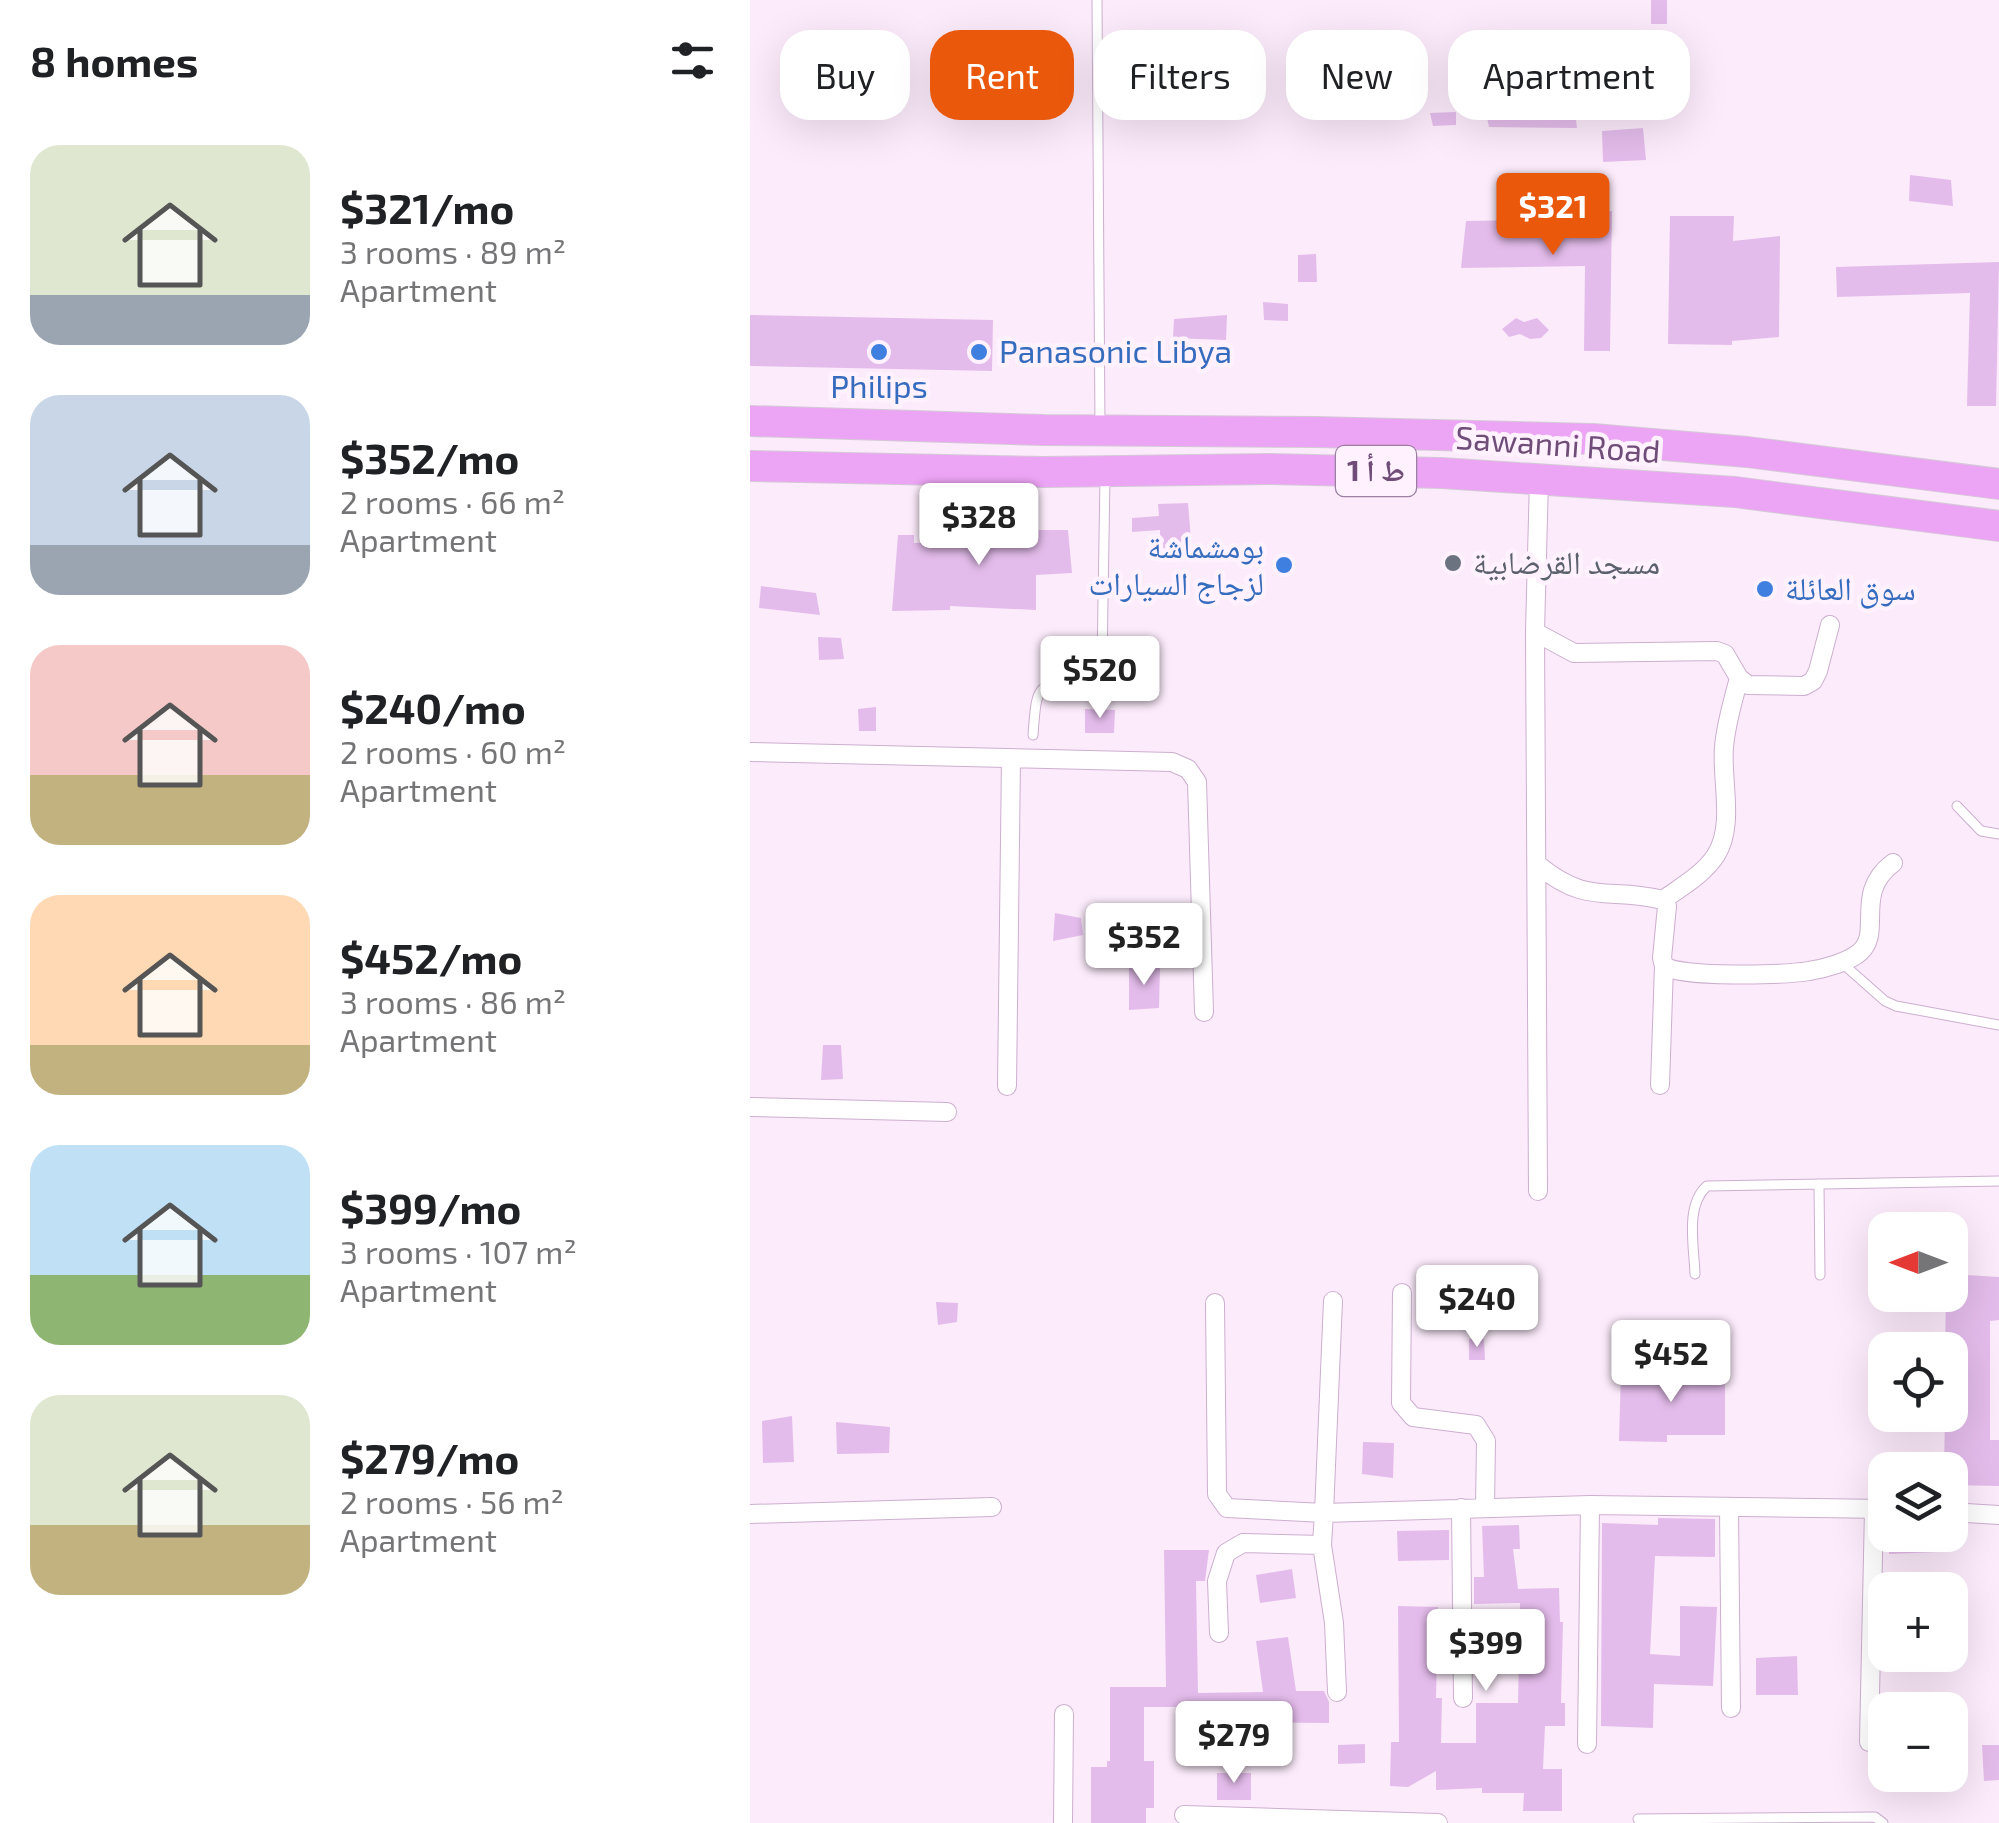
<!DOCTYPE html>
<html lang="en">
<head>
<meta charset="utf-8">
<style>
  body { margin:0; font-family:"Exo 2","Noto Naskh Arabic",sans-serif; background:#f6f6f6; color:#202124; height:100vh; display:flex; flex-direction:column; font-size:38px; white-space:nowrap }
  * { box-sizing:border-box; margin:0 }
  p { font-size:32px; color:#757577 }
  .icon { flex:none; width:55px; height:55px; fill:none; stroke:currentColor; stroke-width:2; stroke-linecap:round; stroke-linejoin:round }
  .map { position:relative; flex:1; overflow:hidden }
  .drawer { display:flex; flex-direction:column; background:#fff; width:750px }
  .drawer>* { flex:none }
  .banner { position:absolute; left:30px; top:30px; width:950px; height:90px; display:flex; gap:20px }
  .needle { width:65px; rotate:270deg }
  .fabs { position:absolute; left:1118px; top:1212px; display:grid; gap:20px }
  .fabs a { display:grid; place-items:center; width:100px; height:100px; border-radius:20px; background:#fff; box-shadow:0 10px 40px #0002; font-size:50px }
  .price { position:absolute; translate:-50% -85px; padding:0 22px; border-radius:10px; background:#fff; color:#222; font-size:32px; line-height:65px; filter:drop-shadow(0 2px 5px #0008) }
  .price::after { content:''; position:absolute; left:50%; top:60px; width:30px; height:22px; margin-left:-15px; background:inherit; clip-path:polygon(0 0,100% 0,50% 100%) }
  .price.selected { background:#ea580c; color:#fff }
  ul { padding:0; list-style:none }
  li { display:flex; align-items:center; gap:30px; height:250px; padding:0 30px }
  li span { display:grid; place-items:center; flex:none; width:280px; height:200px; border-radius:30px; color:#555 }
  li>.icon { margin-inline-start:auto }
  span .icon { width:120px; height:120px; fill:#fffc; stroke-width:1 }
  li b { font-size:42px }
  h2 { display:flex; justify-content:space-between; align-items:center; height:120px; padding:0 30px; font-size:42px }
  .tag { padding:0 35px; border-radius:30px; background:#fff; box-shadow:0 10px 40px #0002; font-size:35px; line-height:90px }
  .tag.selected { background:#ea580c; color:#fff }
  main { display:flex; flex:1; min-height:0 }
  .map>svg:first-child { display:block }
  .building { fill:#e4bceb }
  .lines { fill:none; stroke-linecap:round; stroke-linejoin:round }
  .service-casing { stroke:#ccafcf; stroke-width:11 }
  .minor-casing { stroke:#ccafcf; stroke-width:20 }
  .trunk-casing { stroke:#d4cad6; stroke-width:32 }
  .service { stroke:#fff; stroke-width:9 }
  .minor { stroke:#fff; stroke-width:18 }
  .trunk { stroke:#eca4f4; stroke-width:30 }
  .shop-dot { fill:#3f7fe0; stroke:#fff2fe; stroke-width:4 }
  .worship-dot { fill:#6b7280; stroke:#fff2fe; stroke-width:4 }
  .labels { text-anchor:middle; stroke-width:9; stroke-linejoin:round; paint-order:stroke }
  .shield { fill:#fff2fe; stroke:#9b7ea0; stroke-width:2.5 }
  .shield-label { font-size:30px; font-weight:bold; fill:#704d78 }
  .shop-label { font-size:32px; fill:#366cbe; stroke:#fff2fe; text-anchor:start }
  .street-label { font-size:32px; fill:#704d78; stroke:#fff2fe }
  .worship-label { font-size:32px; fill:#5b616d; stroke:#fff2fe; text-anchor:start }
</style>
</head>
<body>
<main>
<section class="drawer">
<h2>8 homes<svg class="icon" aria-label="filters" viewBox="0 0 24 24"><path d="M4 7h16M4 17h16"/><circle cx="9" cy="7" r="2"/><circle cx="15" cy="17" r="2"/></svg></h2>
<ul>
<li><span style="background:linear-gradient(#dfe7d0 75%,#9aa5b1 0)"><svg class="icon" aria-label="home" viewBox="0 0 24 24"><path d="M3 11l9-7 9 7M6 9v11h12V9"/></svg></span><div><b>$321/mo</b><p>3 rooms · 89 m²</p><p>Apartment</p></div></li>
<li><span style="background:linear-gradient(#c9d6e8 75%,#9aa5b1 0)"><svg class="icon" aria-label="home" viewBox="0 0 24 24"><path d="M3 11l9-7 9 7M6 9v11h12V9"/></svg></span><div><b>$352/mo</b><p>2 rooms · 66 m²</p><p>Apartment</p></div></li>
<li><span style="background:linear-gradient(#f6c9c9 65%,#c2b280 0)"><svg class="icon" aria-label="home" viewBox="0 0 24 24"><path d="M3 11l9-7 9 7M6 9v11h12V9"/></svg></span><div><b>$240/mo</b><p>2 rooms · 60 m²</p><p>Apartment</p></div></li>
<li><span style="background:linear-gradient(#ffd9b3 75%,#c2b280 0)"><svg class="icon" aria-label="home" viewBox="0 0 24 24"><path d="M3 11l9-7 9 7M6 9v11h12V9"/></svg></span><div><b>$452/mo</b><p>3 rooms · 86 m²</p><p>Apartment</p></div></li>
<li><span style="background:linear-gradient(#bfe0f5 65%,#8fb573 0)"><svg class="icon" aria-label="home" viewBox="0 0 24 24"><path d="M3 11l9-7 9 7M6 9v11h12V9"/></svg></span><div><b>$399/mo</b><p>3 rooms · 107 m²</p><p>Apartment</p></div></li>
<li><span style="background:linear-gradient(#dfe7d0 65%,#c2b280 0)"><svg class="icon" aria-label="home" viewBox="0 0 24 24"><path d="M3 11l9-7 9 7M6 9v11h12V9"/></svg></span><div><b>$279/mo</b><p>2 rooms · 56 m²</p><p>Apartment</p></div></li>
</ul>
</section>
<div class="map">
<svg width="1249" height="1823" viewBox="0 0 1249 1823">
  <rect width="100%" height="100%" fill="#fcebfb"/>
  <path class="building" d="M 901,0 L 917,0 L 917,24 L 901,24 Z
    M 706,112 L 706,125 L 683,126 L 680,113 Z
    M 825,112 L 827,128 L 739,127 L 736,113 Z
    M 893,128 L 896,160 L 853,162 L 852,131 Z
    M 1160,175 L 1201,180 L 1203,206 L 1159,201 Z
    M 862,211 L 860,351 L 834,351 L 835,266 L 711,268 L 716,221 L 836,219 L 836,213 Z
    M 920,216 L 984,216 L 983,241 L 1030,236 L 1029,337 L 982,341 L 982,345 L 918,344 Z
    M 566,254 L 567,282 L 548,282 L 548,255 Z
    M 1249,262 L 1246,406 L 1217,406 L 1220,293 L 1087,297 L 1086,267 Z
    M 513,302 L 538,304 L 538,321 L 514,320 Z
    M 0,315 L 243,320 L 242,371 L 0,366 Z
    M 477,315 L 476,340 L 423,338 L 424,319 Z
    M 766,318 L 774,322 L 787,318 L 799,330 L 791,338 L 780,339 L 770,334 L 759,337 L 752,329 Z
    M 438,503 L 442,552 L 410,548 L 410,530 L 382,532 L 382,518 L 409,516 L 408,504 Z
    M 287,522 L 287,530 L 318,530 L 322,573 L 286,575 L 286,610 L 200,606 L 200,610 L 142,611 L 148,535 L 164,535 L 164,543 L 214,542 L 214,526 Z
    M 11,586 L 66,593 L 70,615 L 9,608 Z
    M 68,637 L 91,638 L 94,659 L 69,660 Z
    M 126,707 L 126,731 L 109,731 L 108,709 Z
    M 335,709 L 365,710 L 364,733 L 335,733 Z
    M 305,913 L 331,918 L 333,935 L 303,941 Z
    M 410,967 L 409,1008 L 379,1010 L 379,968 Z
    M 73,1045 L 91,1045 L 93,1079 L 71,1080 Z
    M 1200,1274 L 1249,1277 L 1249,1320 L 1240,1321 L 1240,1440 L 1249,1440 L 1249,1486 L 1200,1485 L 1200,1470 L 1194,1470 L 1195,1415 L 1200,1415 L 1200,1350 L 1195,1350 L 1196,1295 L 1200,1295 Z
    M 186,1302 L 208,1303 L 207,1322 L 188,1325 Z
    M 719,1339 L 734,1339 L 735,1360 L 719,1360 Z
    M 871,1371 L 975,1372 L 975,1435 L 917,1435 L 917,1442 L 869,1441 Z
    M 42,1416 L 44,1462 L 13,1463 L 12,1421 Z
    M 86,1422 L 140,1427 L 139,1453 L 87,1454 Z
    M 613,1442 L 644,1443 L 643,1478 L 612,1474 Z
    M 908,1518 L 965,1519 L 965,1557 L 905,1556 L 900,1654 L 930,1656 L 930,1606 L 967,1607 L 963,1686 L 904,1684 L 903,1728 L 851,1726 L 852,1523 L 908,1525 Z
    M 769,1525 L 770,1549 L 763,1549 L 768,1589 L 809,1588 L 810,1622 L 813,1622 L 811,1703 L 815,1703 L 815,1726 L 795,1726 L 793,1769 L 812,1769 L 812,1811 L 773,1811 L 774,1793 L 732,1793 L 732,1788 L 686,1790 L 686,1771 L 658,1787 L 640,1786 L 641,1742 L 649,1742 L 648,1606 L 688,1607 L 686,1698 L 692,1698 L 691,1743 L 726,1743 L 726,1703 L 768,1703 L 770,1603 L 724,1604 L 724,1577 L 734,1577 L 732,1526 Z
    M 699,1530 L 699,1560 L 648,1561 L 647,1531 Z
    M 1139,1535 L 1187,1535 L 1187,1552 L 1139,1554 Z
    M 414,1550 L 459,1550 L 455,1581 L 446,1581 L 448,1693 L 513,1692 L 506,1641 L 538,1637 L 546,1691 L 574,1691 L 579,1702 L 579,1723 L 464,1722 L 464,1707 L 394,1707 L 394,1761 L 404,1761 L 404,1808 L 396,1808 L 396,1823 L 341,1823 L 341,1767 L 357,1767 L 357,1761 L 360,1761 L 360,1687 L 416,1687 Z
    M 542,1569 L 546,1598 L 510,1603 L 506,1575 Z
    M 1135,1655 L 1184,1655 L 1184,1668 L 1135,1669 Z
    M 1047,1656 L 1048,1695 L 1006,1695 L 1006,1658 Z
    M 615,1744 L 615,1763 L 588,1764 L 588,1745 Z
    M 1232,1745 L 1249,1745 L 1249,1780 L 1234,1781 Z
    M 467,1773 L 501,1773 L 501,1800 L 467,1800 Z"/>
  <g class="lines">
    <defs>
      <path id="service" d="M 347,0 L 350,427
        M 283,735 C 287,681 286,685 339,679 L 352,664 L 355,476
        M 1207,806 L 1231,831 L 1249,834
        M 1092,963 L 1135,1001 L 1146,1006 L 1249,1025
        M 1069,1184 L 1070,1275
        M 945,1274 C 944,1246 935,1205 957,1186 L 1249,1181
        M 888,1819 L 1125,1817 L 1133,1823"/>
      <path id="minor" d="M 785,632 L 824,653 L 967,651 L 975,654 L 989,678 L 998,685 L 1054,686 L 1063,681 L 1068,671 L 1080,625
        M 0,752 L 422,762 L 438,769 L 447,782 L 454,1012
        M 788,865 C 839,907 859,886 913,900 L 917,906 L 912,958 L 914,966 C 931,978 1035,975 1059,971 C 1073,969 1099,962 1110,952 C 1133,932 1103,893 1143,863
        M 913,900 C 931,887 954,874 966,855 C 985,825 971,780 974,747 C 976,723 983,701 989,678
        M 910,1085 L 914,966
        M 257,1086 L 261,759
        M 0,1107 L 197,1112
        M 788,1191 L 785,632 L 789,479
        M 652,1293 L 651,1403 L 663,1417 L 726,1425 L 736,1441 L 735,1507
        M 465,1303 L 467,1494 L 477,1508 L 574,1513 L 583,1301
        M 711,1508 L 713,1698
        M 979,1508 L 981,1708
        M 1200,1512 L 1249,1515
        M 0,1514 L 242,1507
        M 469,1633 L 467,1581 L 476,1553 L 493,1543 L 572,1545
        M 587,1692 L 584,1623 L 572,1545 L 574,1513 L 840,1505 L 1135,1509
        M 1119,1742 L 1124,1509
        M 837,1744 L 840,1505
        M 434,1815 L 688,1823
        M 313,1823 L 314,1714"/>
      <path id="trunk" d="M 0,421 L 294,430 L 567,432 L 843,439 L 997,452 L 1249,484
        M 0,466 L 294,472 L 519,469 L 691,473 L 985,492 L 1249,526"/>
    </defs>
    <use href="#service" class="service-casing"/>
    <use href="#minor" class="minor-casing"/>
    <use href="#trunk" class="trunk-casing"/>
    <use href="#service" class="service"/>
    <use href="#minor" class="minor"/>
    <use href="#trunk" class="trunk"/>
  </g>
  <g class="shop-dot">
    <circle cx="129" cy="352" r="10"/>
    <circle cx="229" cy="352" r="10"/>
    <circle cx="534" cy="565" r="10"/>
    <circle cx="1015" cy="589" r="10"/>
  </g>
  <circle class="worship-dot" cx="703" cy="563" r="10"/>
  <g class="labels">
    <rect class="shield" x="586" y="446" width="80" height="50" rx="8"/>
    <g class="shield-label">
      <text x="626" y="481">ط أ 1</text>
    </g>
    <g class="shop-label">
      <text x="249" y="363">Panasonic Libya</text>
      <text x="129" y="398" text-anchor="middle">Philips</text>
      <text x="514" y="558" text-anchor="end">بومشماشة<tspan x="514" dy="37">لزجاج السيارات</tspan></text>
      <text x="1035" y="600">سوق العائلة</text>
    </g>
    <g class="street-label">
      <text transform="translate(808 445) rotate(4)" y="11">Sawanni Road</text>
    </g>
    <g class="worship-label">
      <text x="723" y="574">مسجد القرضابية</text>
    </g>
  </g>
</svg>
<div class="fabs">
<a><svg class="needle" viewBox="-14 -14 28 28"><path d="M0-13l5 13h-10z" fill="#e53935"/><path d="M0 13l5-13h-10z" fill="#757577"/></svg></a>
<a><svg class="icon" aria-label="locate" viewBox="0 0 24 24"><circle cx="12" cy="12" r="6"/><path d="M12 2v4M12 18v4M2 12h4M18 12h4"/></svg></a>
<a><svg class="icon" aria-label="layers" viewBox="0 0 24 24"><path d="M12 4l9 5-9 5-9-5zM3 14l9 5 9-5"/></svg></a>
<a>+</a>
<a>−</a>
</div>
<b class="price selected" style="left:803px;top:258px">$321</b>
<b class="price" style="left:229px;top:568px">$328</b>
<b class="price" style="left:350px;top:721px">$520</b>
<b class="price" style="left:394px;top:988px">$352</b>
<b class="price" style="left:727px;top:1350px">$240</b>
<b class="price" style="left:921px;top:1405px">$452</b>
<b class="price" style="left:736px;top:1694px">$399</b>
<b class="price" style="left:484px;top:1786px">$279</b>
<div class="banner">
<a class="tag">Buy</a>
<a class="tag selected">Rent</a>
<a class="tag">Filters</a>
<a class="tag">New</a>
<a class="tag">Apartment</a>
</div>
</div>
</main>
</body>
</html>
